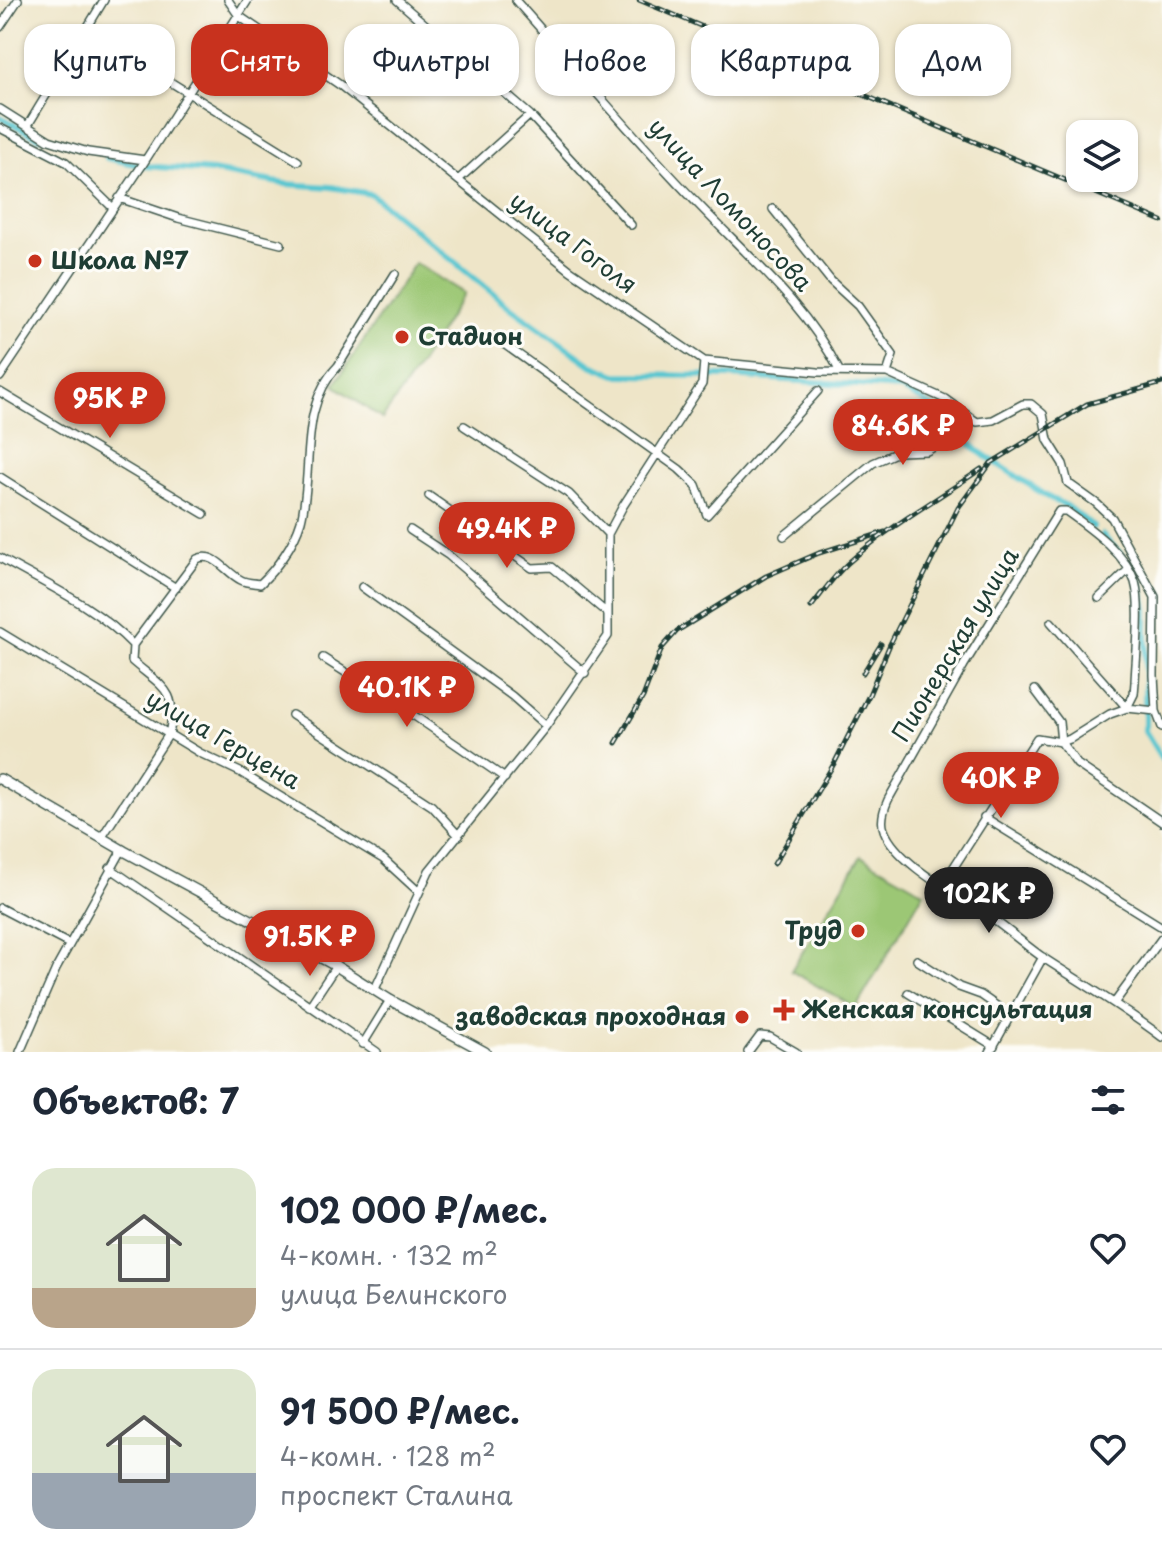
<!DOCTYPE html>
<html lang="ru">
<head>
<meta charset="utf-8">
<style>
  body { margin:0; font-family:"Playpen Sans",sans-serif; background:#f2f2f3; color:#1f2937; height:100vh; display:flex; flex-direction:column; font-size:30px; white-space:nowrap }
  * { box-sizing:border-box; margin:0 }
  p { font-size:26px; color:#747a83 }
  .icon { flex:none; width:44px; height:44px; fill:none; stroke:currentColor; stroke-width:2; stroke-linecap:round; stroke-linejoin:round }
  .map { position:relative; height:1052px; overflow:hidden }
  .details { display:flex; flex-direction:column; background:#fff; flex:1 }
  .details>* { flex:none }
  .banner { position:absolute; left:24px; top:24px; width:1114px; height:72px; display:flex; gap:16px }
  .fabs { position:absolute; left:1066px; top:120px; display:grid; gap:16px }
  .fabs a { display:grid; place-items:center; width:72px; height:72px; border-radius:16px; background:#fff; box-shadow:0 2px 6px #0004; font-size:40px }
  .price { position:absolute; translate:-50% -68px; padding:0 18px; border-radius:28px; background:#c8321e; color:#fff; font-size:26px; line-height:52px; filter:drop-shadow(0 2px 4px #0008) }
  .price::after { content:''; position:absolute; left:50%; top:48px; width:24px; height:18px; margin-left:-12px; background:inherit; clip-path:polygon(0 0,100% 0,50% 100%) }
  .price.active { background:#222; color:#fff }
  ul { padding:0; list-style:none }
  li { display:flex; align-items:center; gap:24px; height:200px; padding:0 32px }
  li+li { border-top:2px solid #e0e1e3 }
  li span { display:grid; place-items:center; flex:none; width:224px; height:160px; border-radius:24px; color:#555 }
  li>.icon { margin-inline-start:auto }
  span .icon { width:96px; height:96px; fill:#fffc; stroke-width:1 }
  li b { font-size:34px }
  h2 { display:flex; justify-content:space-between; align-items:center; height:96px; padding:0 32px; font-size:34px }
  .chip { padding:0 28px; border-radius:24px; background:#fff; box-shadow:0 2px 6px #0004; font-size:28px; line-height:72px }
  .chip.active { background:#c8321e; color:#fff }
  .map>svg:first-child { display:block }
  .pitch { fill:#9cc775; stroke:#5e8254; stroke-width:2 }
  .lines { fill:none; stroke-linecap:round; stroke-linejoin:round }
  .canal { stroke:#59c6d0; stroke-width:6 }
  .minor-casing { stroke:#3e564a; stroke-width:10 }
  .tertiary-casing { stroke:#3e564a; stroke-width:12 }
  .minor { stroke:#fff; stroke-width:7 }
  .tertiary { stroke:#fff; stroke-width:9 }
  .rail-casing { stroke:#1f3d34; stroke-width:5 }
  .rail { stroke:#fdfcf7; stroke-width:2; stroke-dasharray:6; stroke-linecap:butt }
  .poi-dot { fill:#c8321e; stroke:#fdfcf7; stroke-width:3 }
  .labels { text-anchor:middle; stroke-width:6; stroke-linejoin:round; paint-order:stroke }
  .street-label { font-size:24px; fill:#1f3d34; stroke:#fdfcf7 }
  .poi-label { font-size:24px; font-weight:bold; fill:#1f3d34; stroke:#fdfcf7; text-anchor:start }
</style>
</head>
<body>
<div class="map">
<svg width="1162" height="1052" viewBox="0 0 1162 1052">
  <rect width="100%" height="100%" fill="#fdfcf7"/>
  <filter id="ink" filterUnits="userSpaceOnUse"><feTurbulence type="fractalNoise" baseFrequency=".0125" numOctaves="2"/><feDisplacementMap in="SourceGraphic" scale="16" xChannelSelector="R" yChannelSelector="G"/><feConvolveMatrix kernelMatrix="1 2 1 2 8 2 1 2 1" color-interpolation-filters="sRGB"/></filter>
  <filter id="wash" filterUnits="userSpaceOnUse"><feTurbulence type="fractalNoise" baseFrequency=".006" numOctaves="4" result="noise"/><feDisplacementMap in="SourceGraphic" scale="32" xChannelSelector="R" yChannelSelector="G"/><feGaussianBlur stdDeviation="1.8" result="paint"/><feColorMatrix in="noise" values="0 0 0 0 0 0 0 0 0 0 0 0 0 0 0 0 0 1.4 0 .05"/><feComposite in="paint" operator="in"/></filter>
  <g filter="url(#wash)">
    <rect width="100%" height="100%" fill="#eee5c8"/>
    <path class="pitch" d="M 415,263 L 464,293 L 417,369 L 382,419 L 334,385 Z
      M 861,856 L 924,892 L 856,1008 L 791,971 Z"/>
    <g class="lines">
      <path class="canal" d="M 0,117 L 39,138
        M 107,158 L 144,166 L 212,171 L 285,184 L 331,187 L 371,194 L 511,308 L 591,365 L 616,375 L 731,376 L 900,388 L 932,406 L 978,451 L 1051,499 L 1067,506 L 1093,527
        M 1102,535 L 1122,555
        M 1133,571 L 1141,582 L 1146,610 L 1145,731 L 1162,759"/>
    </g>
  </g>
  <g filter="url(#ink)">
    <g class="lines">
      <defs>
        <path id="minor" d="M 228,0 L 239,16 L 340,85 L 570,270 L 704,361 L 818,372 L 887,373 L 945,399 L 977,422 L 993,420 L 1023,404 L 1031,404 L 1043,414 L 1048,440 L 1063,464 L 1068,483 L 1096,503 L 1112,518 L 1155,597 L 1154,675 L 1156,711 L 1162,727
          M 397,0 L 530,115 L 631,225
          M 516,1 C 577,69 635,140 699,205 C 751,259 806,305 840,372
          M 0,27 L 18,0
          M 85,29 L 298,161
          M 0,109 L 49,140 L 88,152 L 145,160
          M 28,125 L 104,0
          M 0,128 L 66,162 L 113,208
          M 458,180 L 530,115
          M 119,198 L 178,218 L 281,244
          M 773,209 L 831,281 L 858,306 L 893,355 L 887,373
          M 494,337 L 679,469 L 696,485 L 707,515 L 818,391
          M 0,377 L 141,167 L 248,0
          M 0,392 L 204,514
          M 464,426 L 569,494 L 608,534
          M 0,477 L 176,588
          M 429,496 L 532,568 L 552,567 L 607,613
          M 410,530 L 448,555 L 585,673
          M 784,536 L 873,463 L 898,452 L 927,451 L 965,429 L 948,403
          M 0,558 C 45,584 97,607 133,645
          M 362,587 L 512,696 L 546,726
          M 1099,598 L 1128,570
          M 1051,622 L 1127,708 L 1134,694 L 1135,682 C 1136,655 1142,606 1135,582 C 1125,552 1089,528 1066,511 L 1059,511 L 964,665 L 888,800 C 884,809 880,820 884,830 C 897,865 962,897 991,918 C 1010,931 1026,946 1045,959 C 1085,985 1124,1008 1162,1037
          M 0,632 L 200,753 L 240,772 L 383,859 L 419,892
          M 323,658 L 416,717 L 505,778
          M 1035,690 L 1059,722 L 1061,742 L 1077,764 L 1162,822
          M 292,715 L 432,806 L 459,836
          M 984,817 L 1162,927
          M 102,837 L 169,734 C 179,690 162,687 132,661 L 133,645 L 197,559 C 215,551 226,573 241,580 C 246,583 254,583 260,584 C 277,568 294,544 301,521 C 314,470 298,407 338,366 L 395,274
          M 110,868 L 377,1052
          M 941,887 L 1037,738 L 1061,742 L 1070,739 L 1110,714 L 1127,708 L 1156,711
          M 0,908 L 69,944
          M 917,960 L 959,987 L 981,995 L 1011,1016
          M 375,989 L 429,871 L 546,726 L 608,636 L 608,534 L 623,506 L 702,384 L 704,361
          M 908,993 L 994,1046
          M 1115,1002 L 1162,938
          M 309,1007 L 336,966
          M 363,1044 L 390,1000
          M 20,1052 L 56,969 L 122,850
          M 748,1052 L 760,1036 L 770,1037 L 796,1052
          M 990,1052 L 1043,957"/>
        <path id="tertiary" d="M 0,779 L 124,851 L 336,966 L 390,1000 L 485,1052"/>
      </defs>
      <use href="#minor" class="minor-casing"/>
      <use href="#tertiary" class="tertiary-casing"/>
      <use href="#minor" class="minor"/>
      <use href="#tertiary" class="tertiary"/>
      <defs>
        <path id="rail" d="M 639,0 L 1162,221
          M 811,607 C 823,592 834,576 848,563 C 888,527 936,500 981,469
          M 863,673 L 881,644
          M 616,743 L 643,697 L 662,648 L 677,631 L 766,576 L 819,553 L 885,532
          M 774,864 L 835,762 L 869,695 L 890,644 L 958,508 L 991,463 L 1087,404 L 1162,383"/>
      </defs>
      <use href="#rail" class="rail-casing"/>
      <use href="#rail" class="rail"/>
    </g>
  </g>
  <g class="poi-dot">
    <circle cx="35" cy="261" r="8"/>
    <circle cx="402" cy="337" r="8"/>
    <circle cx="858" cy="931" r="8"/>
    <path d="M780 998h8v8h8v8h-8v8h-8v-8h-8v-8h8z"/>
    <circle cx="742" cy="1017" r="8"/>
  </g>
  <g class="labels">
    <g class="street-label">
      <text transform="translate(730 205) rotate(47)" y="8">улица Ломоносова</text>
      <text transform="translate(573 243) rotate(37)" y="8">улица Гоголя</text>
      <text transform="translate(956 645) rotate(-59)" y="8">Пионерская улица</text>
      <text transform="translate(223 740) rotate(30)" y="8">улица Герцена</text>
    </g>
    <g class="poi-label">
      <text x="51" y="269">Школа №7</text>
      <text x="418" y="345">Стадион</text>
      <text x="842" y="939" text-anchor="end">Труд</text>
      <text x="802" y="1018">Женская консультация</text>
      <text x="726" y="1025" text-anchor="end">заводская проходная</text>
    </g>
  </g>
</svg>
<div class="fabs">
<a><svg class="icon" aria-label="layers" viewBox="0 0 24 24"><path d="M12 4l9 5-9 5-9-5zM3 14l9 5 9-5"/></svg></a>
</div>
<b class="price" style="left:110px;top:440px">95K ₽</b>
<b class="price" style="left:903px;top:467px">84.6K ₽</b>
<b class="price" style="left:507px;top:570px">49.4K ₽</b>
<b class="price" style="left:407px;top:729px">40.1K ₽</b>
<b class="price" style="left:1001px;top:820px">40K ₽</b>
<b class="price active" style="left:989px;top:935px">102K ₽</b>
<b class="price" style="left:310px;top:978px">91.5K ₽</b>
<div class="banner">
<a class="chip">Купить</a>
<a class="chip active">Снять</a>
<a class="chip">Фильтры</a>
<a class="chip">Новое</a>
<a class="chip">Квартира</a>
<a class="chip">Дом</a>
</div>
</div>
<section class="details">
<h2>Объектов: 7<svg class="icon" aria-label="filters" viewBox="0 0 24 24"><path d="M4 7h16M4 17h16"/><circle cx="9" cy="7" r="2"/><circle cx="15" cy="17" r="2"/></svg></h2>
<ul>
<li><span style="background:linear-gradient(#dfe7d0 75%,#b9a48a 0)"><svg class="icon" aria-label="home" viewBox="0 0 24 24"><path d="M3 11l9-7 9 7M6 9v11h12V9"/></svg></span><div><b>102 000 ₽/мес.</b><p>4-комн. · 132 m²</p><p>улица Белинского</p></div><svg class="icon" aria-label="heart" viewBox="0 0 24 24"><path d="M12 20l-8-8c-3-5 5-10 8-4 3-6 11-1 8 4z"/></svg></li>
<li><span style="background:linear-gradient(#dfe7d0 65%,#9aa5b1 0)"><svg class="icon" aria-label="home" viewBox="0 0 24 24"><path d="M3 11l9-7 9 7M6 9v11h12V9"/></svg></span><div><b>91 500 ₽/мес.</b><p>4-комн. · 128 m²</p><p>проспект Сталина</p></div><svg class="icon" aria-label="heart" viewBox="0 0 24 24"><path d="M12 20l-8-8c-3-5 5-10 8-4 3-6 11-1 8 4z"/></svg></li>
</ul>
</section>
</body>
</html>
